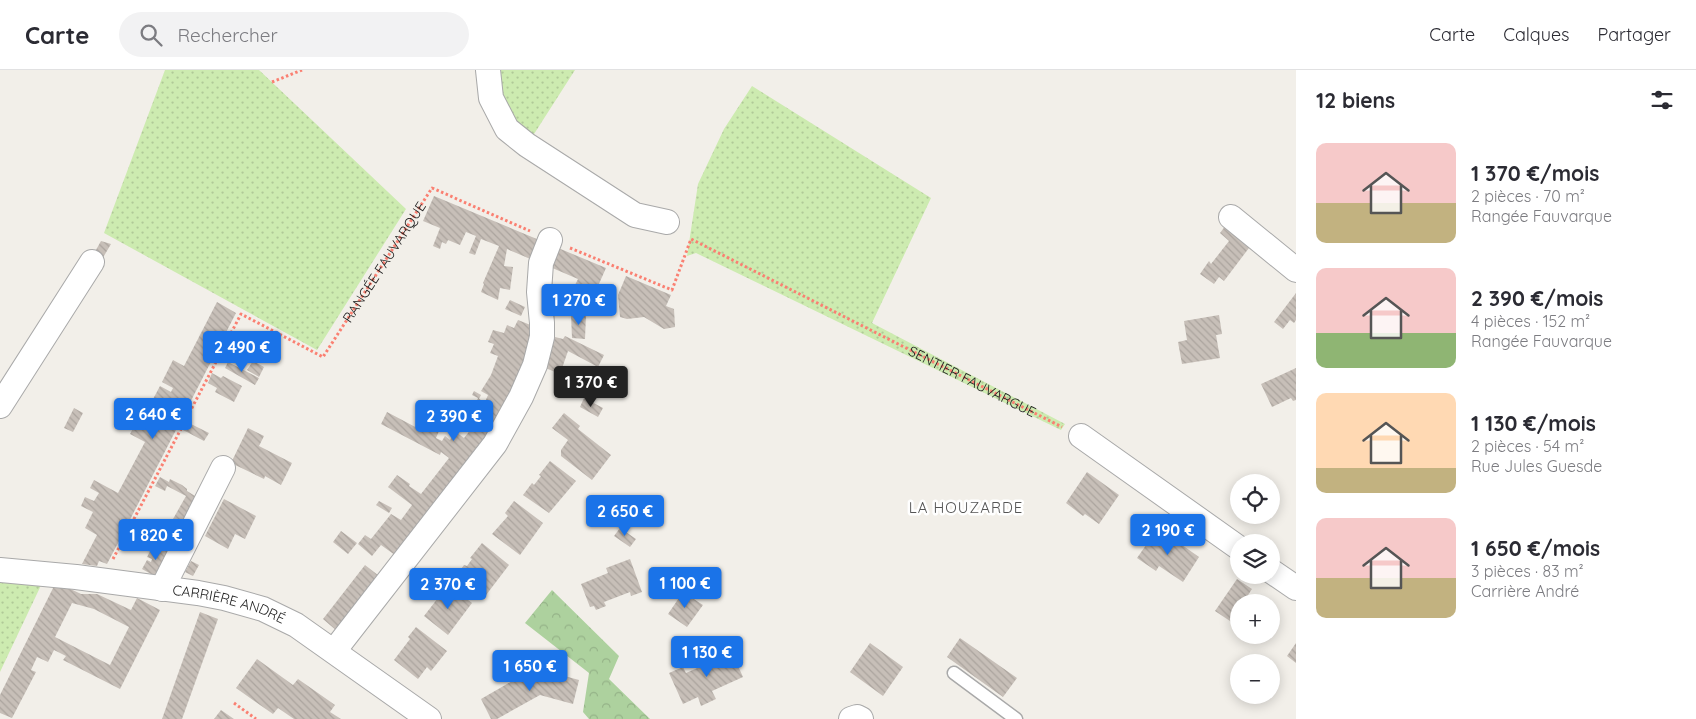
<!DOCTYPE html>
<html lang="fr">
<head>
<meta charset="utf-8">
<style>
  body { margin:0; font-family:Quicksand,sans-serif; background:#f2f2f3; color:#2b2b33; height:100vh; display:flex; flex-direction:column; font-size:19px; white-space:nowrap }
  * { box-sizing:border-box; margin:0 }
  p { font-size:16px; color:#7c7c81 }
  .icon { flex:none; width:28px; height:28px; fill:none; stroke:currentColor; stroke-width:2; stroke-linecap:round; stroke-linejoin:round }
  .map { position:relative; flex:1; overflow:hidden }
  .drawer { display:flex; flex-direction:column; background:#fff; width:400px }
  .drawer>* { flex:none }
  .buttons { position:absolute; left:1230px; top:404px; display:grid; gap:10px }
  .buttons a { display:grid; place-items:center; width:50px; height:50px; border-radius:50%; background:#fff; box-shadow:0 2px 12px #0003; font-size:25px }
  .price { position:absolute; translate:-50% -42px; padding:0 11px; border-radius:5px; background:#1a73e8; color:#fff; font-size:16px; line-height:32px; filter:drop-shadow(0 1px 2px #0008) }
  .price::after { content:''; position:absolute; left:50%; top:30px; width:15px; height:11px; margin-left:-8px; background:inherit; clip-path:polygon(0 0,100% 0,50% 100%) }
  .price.on { background:#222; color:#fff }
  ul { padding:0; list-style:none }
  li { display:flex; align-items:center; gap:15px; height:125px; padding:0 20px }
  li span { display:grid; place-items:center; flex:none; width:140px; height:100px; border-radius:10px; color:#555 }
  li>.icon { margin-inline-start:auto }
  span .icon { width:60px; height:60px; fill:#fffc; stroke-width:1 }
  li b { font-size:21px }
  h2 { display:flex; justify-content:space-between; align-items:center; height:60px; padding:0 20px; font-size:21px }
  header { display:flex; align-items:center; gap:30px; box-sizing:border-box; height:70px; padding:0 25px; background:#fff; border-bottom:1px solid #e1e1e2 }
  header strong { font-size:24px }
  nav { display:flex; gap:28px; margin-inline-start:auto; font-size:18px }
  .search { width:350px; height:45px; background:#f2f2f3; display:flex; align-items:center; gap:12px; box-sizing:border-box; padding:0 18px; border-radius:28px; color:#7c7c81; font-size:19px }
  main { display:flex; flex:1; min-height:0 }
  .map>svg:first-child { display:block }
  .grass { fill:url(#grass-dots) }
  .forest { fill:url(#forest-crowns) }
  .building { fill:url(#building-back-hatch); fill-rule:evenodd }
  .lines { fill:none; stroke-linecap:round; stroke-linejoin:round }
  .lane-casing { stroke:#a9a9a9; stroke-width:15 }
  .street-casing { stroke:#a9a9a9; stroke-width:26 }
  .path { stroke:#fa8072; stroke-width:3; stroke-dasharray:2.5 2.5; stroke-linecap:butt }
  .lane { stroke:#fff; stroke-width:12 }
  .street { stroke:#fff; stroke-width:24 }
  .labels { text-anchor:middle; stroke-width:5; stroke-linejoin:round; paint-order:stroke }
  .street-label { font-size:14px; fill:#222; stroke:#fff }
  .neighbourhood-label { font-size:15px; letter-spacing:1px; fill:#555; stroke:#fff }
</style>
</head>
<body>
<header>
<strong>Carte</strong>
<div class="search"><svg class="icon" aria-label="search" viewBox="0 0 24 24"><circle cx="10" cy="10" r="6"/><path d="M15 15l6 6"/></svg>Rechercher</div>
<nav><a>Carte</a><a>Calques</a><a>Partager</a></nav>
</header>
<main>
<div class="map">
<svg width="1296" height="649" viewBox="0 0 1296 649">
  <defs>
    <pattern id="grass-dots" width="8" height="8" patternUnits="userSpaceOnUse" patternTransform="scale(1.25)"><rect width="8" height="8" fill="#cdebb0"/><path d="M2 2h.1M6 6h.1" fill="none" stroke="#b0c997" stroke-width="1.8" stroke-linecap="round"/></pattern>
    <pattern id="forest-crowns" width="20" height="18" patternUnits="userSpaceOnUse" patternTransform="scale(1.25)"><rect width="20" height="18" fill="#add19e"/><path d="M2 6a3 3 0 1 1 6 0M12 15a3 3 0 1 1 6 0" fill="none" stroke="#95b388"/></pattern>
    <pattern id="building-back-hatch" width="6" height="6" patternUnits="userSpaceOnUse" patternTransform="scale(1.25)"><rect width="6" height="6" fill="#c7bfb8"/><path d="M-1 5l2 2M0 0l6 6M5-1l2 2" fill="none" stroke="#aba49e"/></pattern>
  </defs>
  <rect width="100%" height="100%" fill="#f2efe9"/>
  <path class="grass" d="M 165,0 L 259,0 L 406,139 L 317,280 L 104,163 Z
    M 488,0 L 575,0 L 527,75 Z
    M 752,16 L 931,128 L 872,253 L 1065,354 L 1061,360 L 696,183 L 687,186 L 698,114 L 724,59 Z
    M 0,506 L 44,509 L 0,602 Z"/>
  <path class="forest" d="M 552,520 L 619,586 L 609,609 L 650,649 L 589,649 L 583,642 L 589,603 L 525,553 Z"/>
  <path class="building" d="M 434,126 L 544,172 L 535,191 L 507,179 L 504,196 L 513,197 L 510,220 L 500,218 L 498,230 L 481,222 L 484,214 L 483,213 L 499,176 L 481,169 L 475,185 L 469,183 L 476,166 L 466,162 L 460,175 L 448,170 L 446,174 L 442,172 L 440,179 L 433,176 L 440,158 L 423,151 Z
    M 1226,155 L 1252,174 L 1224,211 L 1219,207 L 1214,214 L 1200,204 L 1209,191 L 1211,194 L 1229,171 L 1220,163 Z
    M 101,171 L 111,174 L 101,191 L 92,187 Z
    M 551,175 L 606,198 L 598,216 L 598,231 L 573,219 L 578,209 L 543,194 Z
    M 626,206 L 671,225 L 666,236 L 674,239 L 675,257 L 664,259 L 644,247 L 627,249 L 620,247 L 618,225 Z
    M 1296,223 L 1296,250 L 1294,253 L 1290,250 L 1283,259 L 1274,252 Z
    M 510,230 L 525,237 L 521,246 L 505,239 Z
    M 217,232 L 236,243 L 117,475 L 107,494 L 99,491 L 97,496 L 82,494 L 97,465 L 85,458 L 93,442 L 81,436 L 85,427 L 94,431 L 99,423 L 90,418 L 94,410 L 118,423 L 145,372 L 130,364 L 149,329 L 152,331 L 160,316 L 171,322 L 173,318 L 162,312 L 173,290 L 184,296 Z
    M 571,245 L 586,245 L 585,269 L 572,268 Z
    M 1219,245 L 1222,264 L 1216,265 L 1220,288 L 1182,294 L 1178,272 L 1187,270 L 1184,251 Z
    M 518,250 L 538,258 L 490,371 L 399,488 L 381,475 L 372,486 L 358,474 L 365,465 L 371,469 L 391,444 L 401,450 L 412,435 L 388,417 L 397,405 L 410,414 L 409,416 L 421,424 L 449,388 L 441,382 L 440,385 L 381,354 L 387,342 L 421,360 L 425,354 L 439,361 L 436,368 L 442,371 L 445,366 L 450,370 L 456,362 L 464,368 L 472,358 L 451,346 L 459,332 L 473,339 L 478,328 L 472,325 L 474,321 L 481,325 L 479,329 L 485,332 L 488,325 L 481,321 L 491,305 L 498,286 L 490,283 L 494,274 L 488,272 L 493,260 L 504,263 L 507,255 L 514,258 Z
    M 565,266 L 604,285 L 598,297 L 568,281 L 560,304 L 543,297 L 555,267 L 563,269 Z
    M 262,273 L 273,279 L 269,288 L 257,282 Z
    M 226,276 L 234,281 L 230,289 L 222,284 Z
    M 253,291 L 264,297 L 259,307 L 247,300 Z
    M 228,292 L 259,308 L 255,315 L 225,298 Z
    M 1296,298 L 1296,330 L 1293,331 L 1291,328 L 1272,337 L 1261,314 Z
    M 212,303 L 221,308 L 223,306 L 242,316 L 234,332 L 215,322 L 217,318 L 208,313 Z
    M 584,328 L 603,338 L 598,347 L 580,337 Z
    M 440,331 L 452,339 L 449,345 L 436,338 Z
    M 74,338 L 83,343 L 73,362 L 64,358 Z
    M 564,343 L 580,356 L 578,359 L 611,385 L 592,410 L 561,386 L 561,380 L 568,370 L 552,358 Z
    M 187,352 L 209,363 L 204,371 L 183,360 Z
    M 248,358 L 264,366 L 259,376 L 292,393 L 281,415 L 265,406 L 264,409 L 231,393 Z
    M 550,391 L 576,411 L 549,443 L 523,425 L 532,413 L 534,415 L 541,406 L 539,405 Z
    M 1087,402 L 1119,425 L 1099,454 L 1085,444 L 1083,446 L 1066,433 Z
    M 160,407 L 169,412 L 170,409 L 182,415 L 187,419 L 187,421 L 195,426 L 197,423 L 202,425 L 194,431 L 181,454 L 173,449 L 186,426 L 167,416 L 165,421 L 155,416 Z
    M 224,429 L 256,446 L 245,469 L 235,464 L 228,479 L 205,466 Z
    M 379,431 L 392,438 L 389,443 L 376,435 Z
    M 514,431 L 543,453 L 520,485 L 492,464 L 508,446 L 505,443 Z
    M 175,453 L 184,457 L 170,482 L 164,479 L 165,477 L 163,475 Z
    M 620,458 L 636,469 L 630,477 L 614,466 Z
    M 1158,458 L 1199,487 L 1183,512 L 1159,496 L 1156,501 L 1137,488 Z
    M 341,461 L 357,473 L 348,484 L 333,472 Z
    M 482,473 L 509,495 L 483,529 L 455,507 L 464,495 L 467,496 L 472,489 L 470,488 Z
    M 154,474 L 170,483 L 161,505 L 151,504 L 142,499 L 147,490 L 151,492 L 152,489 L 147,487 Z
    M 630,489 L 642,522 L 631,526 L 630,522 L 604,532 L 606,536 L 596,540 L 594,536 L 590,537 L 581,514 L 608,503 L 606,498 Z
    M 191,491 L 199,495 L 193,506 L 185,502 Z
    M 365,495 L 383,509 L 337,561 L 323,549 Z
    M 1237,509 L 1252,519 L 1248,525 L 1259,532 L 1239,532 L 1239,557 L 1215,541 Z
    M 56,512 L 81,524 L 97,524 L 131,540 L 137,528 L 160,540 L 120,619 L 63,590 L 66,586 L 54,580 L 48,592 L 37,587 L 31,600 L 36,602 L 12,648 L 0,643 L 0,625 ZM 72,533 L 94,539 L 129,557 L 110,595 L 55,567 Z
    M 448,515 L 472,533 L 448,565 L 424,546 Z
    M 683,522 L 703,535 L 687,557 L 668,544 Z
    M 200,542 L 218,549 L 182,649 L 162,649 Z
    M 416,557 L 447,581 L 431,601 L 427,597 L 418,609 L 394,590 L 410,569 L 408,567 Z
    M 960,568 L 1017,608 L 1003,627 L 947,587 Z
    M 870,573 L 903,597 L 883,626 L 850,602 Z
    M 1296,573 L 1296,593 L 1287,586 Z
    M 729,576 L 743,607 L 712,621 L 716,629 L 701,636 L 698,627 L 683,634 L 669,603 L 683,597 L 686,603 L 718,589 L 714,582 Z
    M 257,589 L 293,615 L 298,609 L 335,635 L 330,642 L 341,649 L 294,649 L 278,638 L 273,644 L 260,635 L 236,618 Z
    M 535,598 L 579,610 L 573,634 L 540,625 L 497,649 L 491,649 L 481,629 Z
    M 221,640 L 234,649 L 214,649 Z"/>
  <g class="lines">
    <defs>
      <path id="lane" d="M 954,603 L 1016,649"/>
      <g id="street">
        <path d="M 488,0 L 491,28 L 507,59 L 527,75 L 635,145 L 667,152"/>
        <path d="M 1231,147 L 1296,200"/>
        <path d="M 0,336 L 92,192"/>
        <path d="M 1081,366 L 1239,478"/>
        <path id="s3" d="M 0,500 L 76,507 L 198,523 L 224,528 L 263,539 L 296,555 L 429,649"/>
        <path d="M 1271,501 L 1296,518"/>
        <path d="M 162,519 L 223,398"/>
        <path d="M 334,581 L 495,374 L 521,327 L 535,295 L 542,267 L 542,253 L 539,222 L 541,193 L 550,170"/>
        <path d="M 851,649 L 857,647 L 861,649"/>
      </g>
    </defs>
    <use href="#lane" class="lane-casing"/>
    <use href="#street" class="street-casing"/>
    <g class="path">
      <path d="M 272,12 L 302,0"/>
      <path id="s1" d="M 570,178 L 672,220 L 691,169 L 1062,357"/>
      <path id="s2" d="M 113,489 L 241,244 L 323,287 L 432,118 L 530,161"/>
      <path d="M 234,633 L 256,649"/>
    </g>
    <use href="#lane" class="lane"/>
    <use href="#street" class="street"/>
  </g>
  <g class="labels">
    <g class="street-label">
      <text dy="5" stroke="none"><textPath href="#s2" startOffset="482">RANGÉE FAUVARQUE</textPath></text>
      <text dy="5" stroke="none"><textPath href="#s1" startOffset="480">SENTIER FAUVARGUE</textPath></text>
      <text dy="5" stroke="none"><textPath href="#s3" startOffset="232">CARRIÈRE ANDRÉ</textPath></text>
    </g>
    <g class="neighbourhood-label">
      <text x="966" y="443">LA HOUZARDE</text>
    </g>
  </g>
</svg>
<div class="buttons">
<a><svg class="icon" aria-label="locate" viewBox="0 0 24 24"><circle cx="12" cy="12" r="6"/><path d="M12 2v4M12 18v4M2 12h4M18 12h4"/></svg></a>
<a><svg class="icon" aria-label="layers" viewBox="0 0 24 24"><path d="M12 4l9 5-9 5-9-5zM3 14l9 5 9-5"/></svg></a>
<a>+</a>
<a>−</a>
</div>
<b class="price" style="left:579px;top:256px">1 270 €</b>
<b class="price" style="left:242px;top:303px">2 490 €</b>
<b class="price on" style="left:591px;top:338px">1 370 €</b>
<b class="price" style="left:153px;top:370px">2 640 €</b>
<b class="price" style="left:454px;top:372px">2 390 €</b>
<b class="price" style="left:625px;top:467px">2 650 €</b>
<b class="price" style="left:1168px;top:486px">2 190 €</b>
<b class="price" style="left:156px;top:491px">1 820 €</b>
<b class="price" style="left:685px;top:539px">1 100 €</b>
<b class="price" style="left:448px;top:540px">2 370 €</b>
<b class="price" style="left:707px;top:608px">1 130 €</b>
<b class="price" style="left:530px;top:622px">1 650 €</b>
</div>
<section class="drawer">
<h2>12 biens<svg class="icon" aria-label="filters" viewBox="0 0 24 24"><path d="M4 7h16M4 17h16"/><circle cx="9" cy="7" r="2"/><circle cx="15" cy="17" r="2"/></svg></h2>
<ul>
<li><span style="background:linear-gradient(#f6c9c9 60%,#c2b280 0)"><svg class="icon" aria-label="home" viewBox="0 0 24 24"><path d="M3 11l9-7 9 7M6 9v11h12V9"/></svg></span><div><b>1 370 €/mois</b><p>2 pièces · 70 m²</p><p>Rangée Fauvarque</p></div></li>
<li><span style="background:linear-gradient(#f6c9c9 65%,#8fb573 0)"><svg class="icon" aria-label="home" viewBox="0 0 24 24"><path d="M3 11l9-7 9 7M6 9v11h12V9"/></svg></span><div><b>2 390 €/mois</b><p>4 pièces · 152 m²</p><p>Rangée Fauvarque</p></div></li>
<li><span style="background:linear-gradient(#ffd9b3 75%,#c2b280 0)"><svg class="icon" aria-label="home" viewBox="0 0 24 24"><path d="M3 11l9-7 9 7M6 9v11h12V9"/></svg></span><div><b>1 130 €/mois</b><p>2 pièces · 54 m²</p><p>Rue Jules Guesde</p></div></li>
<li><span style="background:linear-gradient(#f6c9c9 60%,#c2b280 0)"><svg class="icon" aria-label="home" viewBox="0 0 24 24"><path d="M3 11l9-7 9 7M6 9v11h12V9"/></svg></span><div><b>1 650 €/mois</b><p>3 pièces · 83 m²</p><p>Carrière André</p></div></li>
</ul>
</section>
</main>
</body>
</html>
